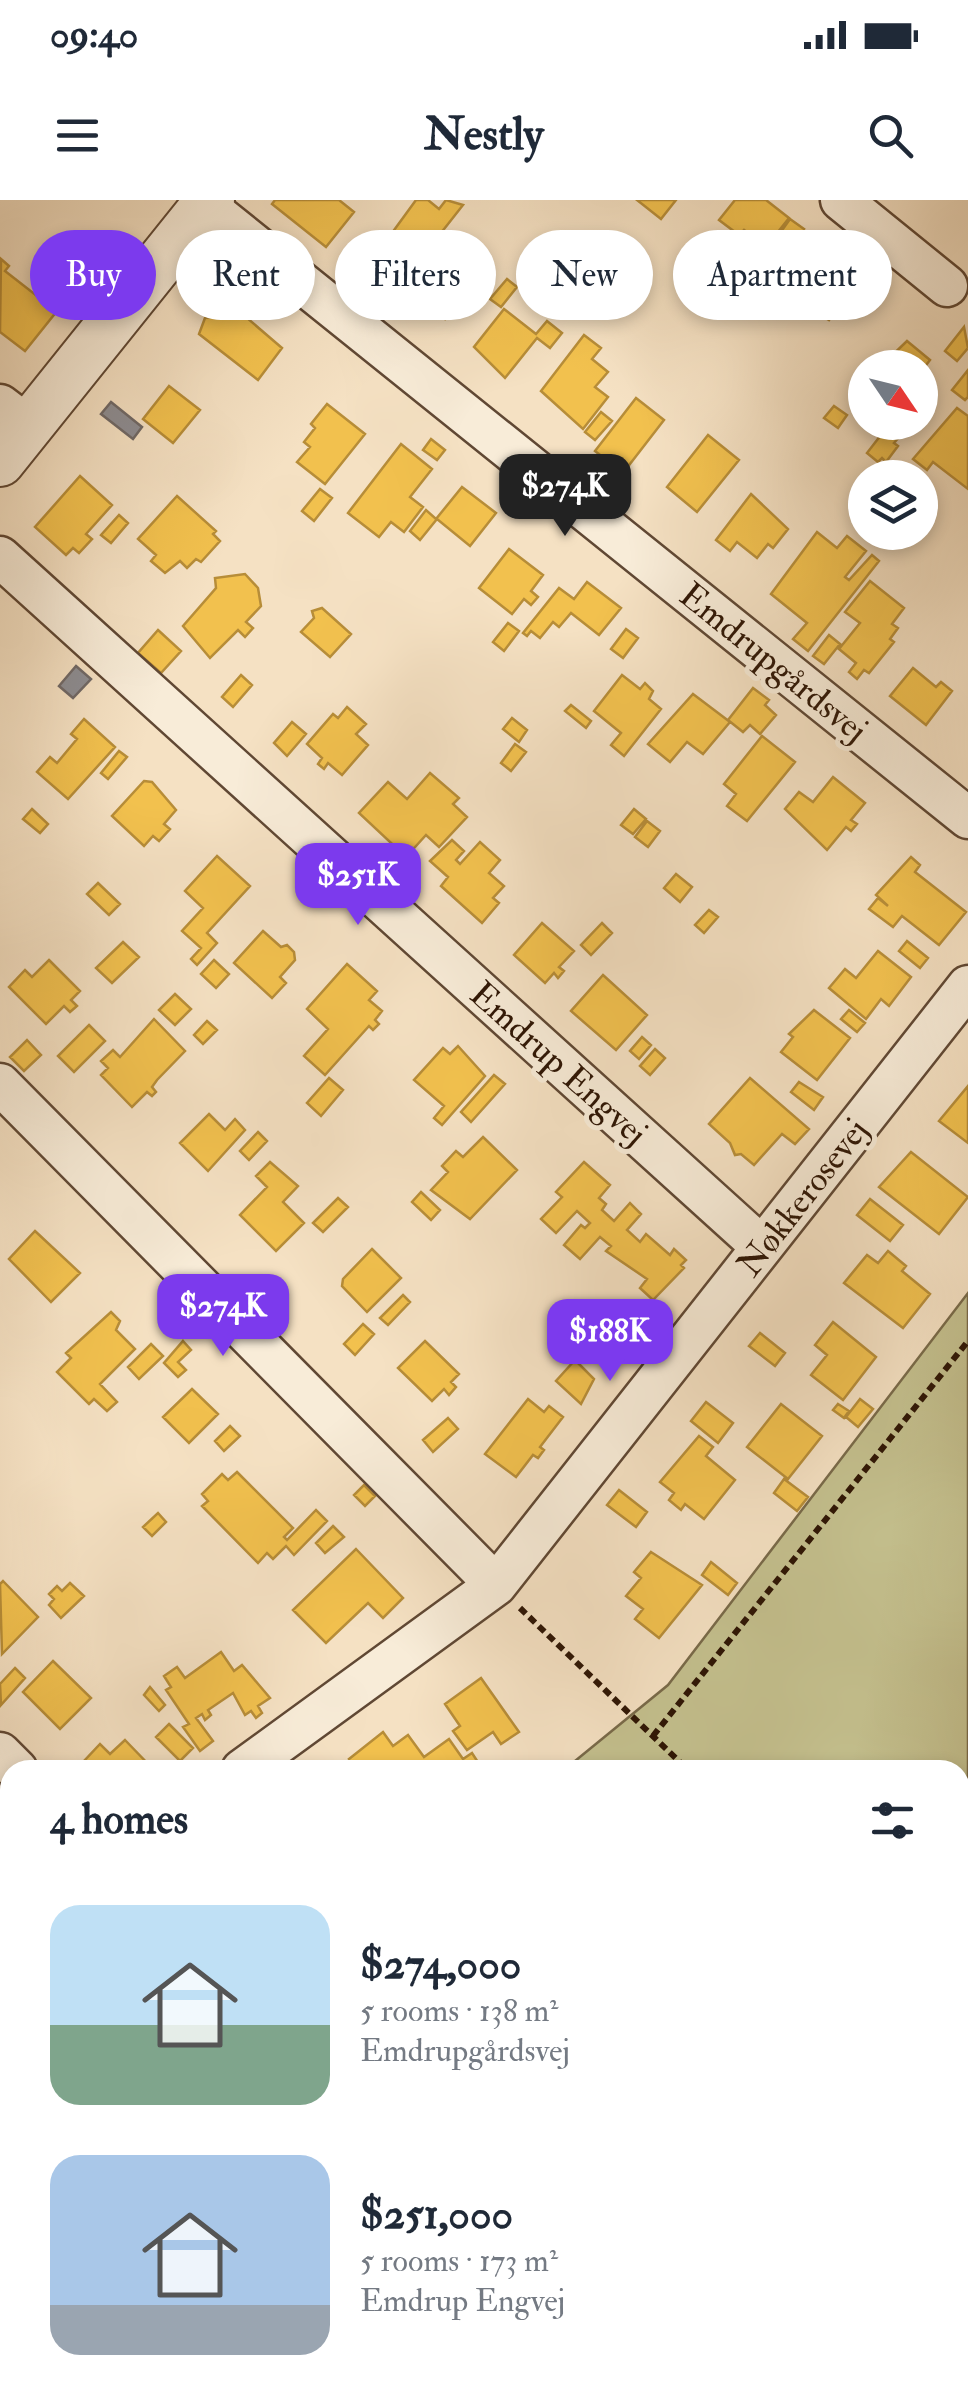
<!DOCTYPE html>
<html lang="en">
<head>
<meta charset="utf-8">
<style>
  body { margin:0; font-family:"IM FELL Double Pica",serif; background:#f6f6f7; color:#1f2937; height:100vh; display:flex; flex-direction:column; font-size:38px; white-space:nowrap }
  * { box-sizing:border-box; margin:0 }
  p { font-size:32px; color:#747a83 }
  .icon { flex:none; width:55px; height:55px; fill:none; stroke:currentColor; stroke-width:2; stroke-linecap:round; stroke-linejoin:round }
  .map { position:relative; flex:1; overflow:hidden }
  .panel { position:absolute; left:0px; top:1560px; width:970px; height:642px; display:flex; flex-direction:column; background:#fff; border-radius:30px 30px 0 0; box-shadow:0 5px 15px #0003 }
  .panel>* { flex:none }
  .banner { position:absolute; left:30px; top:30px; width:910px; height:90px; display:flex; gap:20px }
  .needle { width:65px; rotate:125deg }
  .buttons { position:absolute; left:848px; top:150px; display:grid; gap:20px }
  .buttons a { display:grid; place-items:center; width:90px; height:90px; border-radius:50%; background:#fff; box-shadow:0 5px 15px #0003; font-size:50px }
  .price { position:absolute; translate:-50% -85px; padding:0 22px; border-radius:20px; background:#7c3aed; color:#fff; font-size:32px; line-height:65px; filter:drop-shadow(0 2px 5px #0008) }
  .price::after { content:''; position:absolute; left:50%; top:60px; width:30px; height:22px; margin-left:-15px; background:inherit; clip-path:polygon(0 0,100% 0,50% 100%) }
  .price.active { background:#222; color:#fff }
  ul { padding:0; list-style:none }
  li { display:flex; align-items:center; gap:30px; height:250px; padding:0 50px }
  li span { display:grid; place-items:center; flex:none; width:280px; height:200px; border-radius:30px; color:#555 }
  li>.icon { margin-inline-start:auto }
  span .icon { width:120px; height:120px; fill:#fffc; stroke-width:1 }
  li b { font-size:42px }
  h2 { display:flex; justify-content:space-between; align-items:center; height:120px; padding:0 50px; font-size:42px }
  .chip { padding:0 35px; border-radius:45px; background:#fff; box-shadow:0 5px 15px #0003; font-size:35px; line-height:90px }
  .chip.active { background:#7c3aed; color:#fff }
  .status { display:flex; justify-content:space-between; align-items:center; height:70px; padding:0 50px; background:#fff; direction:ltr }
  .status svg { height:28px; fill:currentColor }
  header { display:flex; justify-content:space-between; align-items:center; height:130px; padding:0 50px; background:#fff; font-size:45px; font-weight:800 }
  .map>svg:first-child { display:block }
  .green { fill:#c4c08e; stroke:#796a49; stroke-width:2.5 }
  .homes { fill:#f2c14e; stroke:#b78d38; stroke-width:2.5 }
  .industry { fill:#8d8d92; stroke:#706967; stroke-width:2.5 }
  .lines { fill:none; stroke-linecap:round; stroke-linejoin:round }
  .minor-casing { stroke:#604834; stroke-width:45 }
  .tertiary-casing { stroke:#604834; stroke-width:52 }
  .path { stroke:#2e1504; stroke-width:6; stroke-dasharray:8 5; stroke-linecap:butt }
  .minor { stroke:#f8ecd8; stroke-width:40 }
  .tertiary { stroke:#f8ecd8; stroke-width:48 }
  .tram { stroke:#2e1504; stroke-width:2.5 }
  .labels { text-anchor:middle; stroke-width:10; stroke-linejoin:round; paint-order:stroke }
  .street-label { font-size:35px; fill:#2e1504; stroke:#f8ecd8 }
</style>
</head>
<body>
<div class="status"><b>09:40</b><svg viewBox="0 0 49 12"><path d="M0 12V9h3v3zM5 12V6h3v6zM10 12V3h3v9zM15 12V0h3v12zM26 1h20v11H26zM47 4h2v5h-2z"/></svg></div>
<header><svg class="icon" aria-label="menu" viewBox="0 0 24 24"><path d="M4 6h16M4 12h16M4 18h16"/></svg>Nestly<svg class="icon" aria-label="search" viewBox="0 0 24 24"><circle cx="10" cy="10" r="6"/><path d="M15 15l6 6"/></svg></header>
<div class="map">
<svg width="968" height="2202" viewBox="0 0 968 2202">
  <rect width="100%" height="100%" fill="#f5e1c3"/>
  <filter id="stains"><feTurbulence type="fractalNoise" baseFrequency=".002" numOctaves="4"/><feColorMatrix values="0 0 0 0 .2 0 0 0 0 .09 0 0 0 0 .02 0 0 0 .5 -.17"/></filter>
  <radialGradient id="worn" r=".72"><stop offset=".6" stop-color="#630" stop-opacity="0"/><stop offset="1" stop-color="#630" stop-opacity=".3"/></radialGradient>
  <path class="green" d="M 968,1093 L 968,2188 L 960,2185 L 960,1570 L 564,1570 L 668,1485 Z
    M 10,2063 L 10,2116 L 0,2111 L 0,2081 Z
    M 903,2192 L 904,2202 L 212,2202 L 190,2193 Z"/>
  <path class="homes" d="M 275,0 L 339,0 L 354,12 L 326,47 L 272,4 Z
    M 416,0 L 428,0 L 439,9 L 446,0 L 463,5 L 426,52 L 432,56 L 419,73 L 413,69 L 401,85 L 388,76 L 405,50 L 389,37 Z
    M 637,0 L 676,0 L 661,19 Z
    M 735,0 L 766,0 L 789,18 L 766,47 L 744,30 L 739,35 L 719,20 Z
    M 790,19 L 804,29 L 769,73 L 781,82 L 760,108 L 749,99 L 755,93 L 744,84 Z
    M 453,33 L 473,49 L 458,69 L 480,86 L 461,110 L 455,106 L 445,119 L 413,94 L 442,58 L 437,54 Z
    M 1,59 L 9,66 L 5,71 L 37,96 L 40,92 L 57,111 L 25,151 L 0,132 Z
    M 809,60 L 844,88 L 828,109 L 834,113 L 829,120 L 813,110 L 804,113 L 795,101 L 787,111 L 775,101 Z
    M 220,68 L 237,81 L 226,100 L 282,148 L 258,180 L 199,134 L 205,118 L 212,117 L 190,101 Z
    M 873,76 L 883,84 L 870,100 L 860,92 Z
    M 507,79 L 517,87 L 501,107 L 490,99 Z
    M 401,89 L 414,99 L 400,118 L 387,109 Z
    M 504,109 L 536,134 L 547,121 L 562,133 L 550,148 L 537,138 L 505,178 L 474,147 Z
    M 964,127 L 968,148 L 957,161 L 945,151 Z
    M 584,135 L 601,148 L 592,159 L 608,172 L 595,187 L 608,197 L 583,229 L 541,191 Z
    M 907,141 L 930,160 L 920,173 L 920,168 L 879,168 Z
    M 968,170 L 968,197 L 965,200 L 952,190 Z
    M 169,186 L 200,210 L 173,243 L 143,219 Z
    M 636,198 L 664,220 L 623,273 L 595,251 Z
    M 327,204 L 365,234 L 325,284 L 297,262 L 310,247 L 304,242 L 315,228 L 311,224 Z
    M 834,206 L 847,215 L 838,228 L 824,218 Z
    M 957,208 L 968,216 L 968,289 L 933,262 L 927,270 L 913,259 Z
    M 601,212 L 612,221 L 595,240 L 585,232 Z
    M 891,222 L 912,222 L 894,243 L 898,246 L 886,262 L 882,258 L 878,262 L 867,253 Z
    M 708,235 L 739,260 L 697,312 L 667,287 Z
    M 431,239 L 445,250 L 437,260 L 423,250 Z
    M 401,244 L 432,269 L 410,297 L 423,307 L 404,332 L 391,322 L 379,337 L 348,313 Z
    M 908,267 L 922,278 L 920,281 L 900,278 Z
    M 80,276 L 112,305 L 86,334 L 92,339 L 79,353 L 73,348 L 66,355 L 35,327 Z
    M 462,287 L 496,313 L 470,346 L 437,319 L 420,340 L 410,331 L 426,310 L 436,319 Z
    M 320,289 L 332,298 L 314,321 L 302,311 Z
    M 751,294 L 788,329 L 773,348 L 768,344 L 757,358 L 737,342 L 730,351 L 716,340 Z
    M 177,296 L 216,331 L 213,334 L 220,341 L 201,362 L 196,359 L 187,368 L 180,361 L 165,373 L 151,361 L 156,355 L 138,339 Z
    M 119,315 L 128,323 L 111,343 L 101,335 Z
    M 817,332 L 837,348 L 847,336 L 866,351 L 845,377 L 849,380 L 872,355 L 879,361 L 808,451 L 793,439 L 807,423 L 771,394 Z
    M 509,349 L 543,375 L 531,391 L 538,397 L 531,405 L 524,399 L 512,414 L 479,388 Z
    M 245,374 L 258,388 L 261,406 L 246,422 L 253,428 L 245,437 L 238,430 L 210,458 L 183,426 L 216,388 L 215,378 Z
    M 870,381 L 904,408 L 892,424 L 898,428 L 890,439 L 894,442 L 869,473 L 864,470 L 857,479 L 849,472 L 856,463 L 839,449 L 860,423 L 845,412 Z
    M 587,382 L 621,408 L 599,435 L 571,413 L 559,427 L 553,422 L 540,438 L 531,431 L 527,436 L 523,433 L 559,388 L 574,399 Z
    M 322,408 L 351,434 L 330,457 L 301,432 L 314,418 L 312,411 Z
    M 508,423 L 519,431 L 504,451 L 493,442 Z
    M 626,429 L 638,438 L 623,458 L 611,449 Z
    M 158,430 L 181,451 L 161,473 L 138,453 Z
    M 829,435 L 840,444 L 824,464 L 813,456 Z
    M 913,468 L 936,487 L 941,482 L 952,491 L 926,525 L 890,496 Z
    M 241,475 L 252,485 L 233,507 L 222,497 Z
    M 622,475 L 640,489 L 645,483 L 653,491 L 649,499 L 661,509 L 624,556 L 611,545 L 621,533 L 594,511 Z
    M 753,488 L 769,500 L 765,505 L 776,515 L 760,534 L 750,525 L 743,532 L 728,520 Z
    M 693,494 L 730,522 L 703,554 L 687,542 L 670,562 L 648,544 Z
    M 571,505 L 591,521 L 586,528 L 565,511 Z
    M 347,507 L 366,524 L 356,534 L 368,545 L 342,575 L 328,563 L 324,569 L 318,564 L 322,558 L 307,544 L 333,514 L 338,518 Z
    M 512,518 L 527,530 L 519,542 L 503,529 Z
    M 84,519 L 115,547 L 68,599 L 37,572 L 50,557 L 57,563 L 77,539 L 71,534 Z
    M 292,522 L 306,534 L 287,556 L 274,543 Z
    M 762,536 L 795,562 L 747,621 L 727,606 L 736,594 L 724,584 Z
    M 515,544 L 526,552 L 511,571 L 501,563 Z
    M 119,551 L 127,557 L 108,579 L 101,573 Z
    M 430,573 L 459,598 L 453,604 L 467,617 L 439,647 L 426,635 L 406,657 L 359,613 L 388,582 L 407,599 Z
    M 833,577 L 865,603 L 851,620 L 857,624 L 851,631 L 846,627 L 827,650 L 785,609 L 799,592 L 813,602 Z
    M 144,581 L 152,582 L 176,610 L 164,624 L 170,629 L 159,641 L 153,636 L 144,646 L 112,616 Z
    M 32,609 L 48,624 L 40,633 L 23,619 Z
    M 634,609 L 646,619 L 633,634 L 621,625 Z
    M 647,621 L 660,631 L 648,647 L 635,637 Z
    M 452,640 L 464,651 L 456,660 L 460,664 L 480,642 L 500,660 L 489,673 L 504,686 L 493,698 L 499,703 L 482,723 L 441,686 L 448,677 L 430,661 Z
    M 217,656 L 250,686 L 207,733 L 217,743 L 197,765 L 191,759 L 201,748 L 182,731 L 203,708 L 185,691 Z
    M 911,657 L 920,665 L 915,672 L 966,712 L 939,745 L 902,716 L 893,727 L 869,709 L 878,698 L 888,706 L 876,695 Z
    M 676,674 L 692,687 L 680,702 L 664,688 Z
    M 98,683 L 120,704 L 109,715 L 87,694 Z
    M 709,710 L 718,717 L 704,733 L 695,725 Z
    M 542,723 L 574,751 L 559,767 L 564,771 L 558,778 L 554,773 L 545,783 L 514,755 Z
    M 602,723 L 612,733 L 591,755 L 581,745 Z
    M 263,731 L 281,747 L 287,745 L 294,752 L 295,760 L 280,777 L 286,783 L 272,798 L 234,763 Z
    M 907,741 L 928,758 L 920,768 L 899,751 Z
    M 123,742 L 139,757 L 112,783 L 96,768 Z
    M 878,751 L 911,777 L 889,806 L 881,799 L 866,819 L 829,788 L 845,769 L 856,778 Z
    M 49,760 L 80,791 L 71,800 L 77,806 L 70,812 L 64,806 L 46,824 L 9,787 L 25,770 L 32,777 Z
    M 214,760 L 229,774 L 216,788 L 201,774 Z
    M 347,764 L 377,791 L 369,800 L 382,811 L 375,820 L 379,824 L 373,830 L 369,826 L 325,875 L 304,856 L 328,829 L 307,809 Z
    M 603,775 L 647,815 L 616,850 L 571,811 Z
    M 175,794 L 191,809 L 175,825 L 159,810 Z
    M 814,810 L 850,838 L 817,880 L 781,852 L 793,837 L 789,834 Z
    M 849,810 L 865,823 L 857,832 L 841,819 Z
    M 154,819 L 185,851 L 157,880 L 152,887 L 156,892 L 152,896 L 147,892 L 132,907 L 101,875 L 108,868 L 101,861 L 113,850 L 120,857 Z
    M 207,821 L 217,830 L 203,844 L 194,835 Z
    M 89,825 L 105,841 L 74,872 L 58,856 Z
    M 642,837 L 651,845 L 639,859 L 630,851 Z
    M 27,840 L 41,855 L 24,871 L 10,857 Z
    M 458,846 L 485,876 L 442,925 L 434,918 L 444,906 L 414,880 L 443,848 L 450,854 Z
    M 655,849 L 665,858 L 650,875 L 640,866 Z
    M 494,875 L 505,884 L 471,922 L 461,912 Z
    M 329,878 L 343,890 L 321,916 L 307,903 Z
    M 750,878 L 809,929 L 795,944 L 782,934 L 754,965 L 741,954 L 735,955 L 730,943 L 709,924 Z
    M 799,882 L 823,897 L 814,910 L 791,892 Z
    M 968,886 L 968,943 L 939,921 Z
    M 209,914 L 225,930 L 235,919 L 245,930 L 208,971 L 180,943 Z
    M 258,932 L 267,941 L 249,960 L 240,951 Z
    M 483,937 L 517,970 L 470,1019 L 431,990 L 448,972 L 442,966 L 456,951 L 463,957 Z
    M 911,952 L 968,997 L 939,1034 L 879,987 Z
    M 270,962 L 298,986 L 283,1002 L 304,1023 L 276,1051 L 240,1015 L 267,987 L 256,976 Z
    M 584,962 L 610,985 L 599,998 L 606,1004 L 602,1010 L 614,1021 L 630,1003 L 641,1014 L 627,1030 L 640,1042 L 646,1034 L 670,1055 L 674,1049 L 686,1060 L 681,1065 L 684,1068 L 653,1100 L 640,1088 L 647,1079 L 606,1051 L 611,1046 L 600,1037 L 580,1059 L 564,1045 L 581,1025 L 585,1028 L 590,1023 L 577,1011 L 556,1033 L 541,1019 L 562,997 L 556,992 Z
    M 421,992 L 440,1010 L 431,1020 L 412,1002 Z
    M 338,998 L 348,1007 L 323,1032 L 313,1023 Z
    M 870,999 L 903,1025 L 890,1041 L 857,1015 Z
    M 35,1031 L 80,1073 L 51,1102 L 9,1059 Z
    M 372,1049 L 401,1078 L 367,1112 L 342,1086 L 343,1079 Z
    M 888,1051 L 906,1066 L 902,1071 L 930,1094 L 903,1128 L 844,1083 L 867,1055 L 878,1063 Z
    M 403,1095 L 410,1102 L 388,1125 L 380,1118 Z
    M 111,1112 L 120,1121 L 116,1130 L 135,1149 L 100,1184 L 117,1202 L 107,1211 L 94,1199 L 89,1204 L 57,1172 L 71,1158 L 66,1153 Z
    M 833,1122 L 876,1157 L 843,1200 L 811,1175 L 827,1155 L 815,1145 Z
    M 363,1124 L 374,1134 L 355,1155 L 344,1144 Z
    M 760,1133 L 785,1153 L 775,1166 L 749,1146 Z
    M 183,1141 L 191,1150 L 178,1162 L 186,1170 L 178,1177 L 164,1163 Z
    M 425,1141 L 459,1174 L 451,1182 L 456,1187 L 449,1195 L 444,1189 L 432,1201 L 398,1168 Z
    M 151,1144 L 163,1156 L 139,1179 L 128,1167 Z
    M 575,1160 L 594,1179 L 581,1204 L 556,1181 Z
    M 192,1189 L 218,1214 L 189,1243 L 163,1217 Z
    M 528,1199 L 544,1212 L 549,1206 L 563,1217 L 540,1247 L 544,1250 L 538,1258 L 533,1255 L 516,1277 L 485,1254 Z
    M 860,1199 L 873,1209 L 858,1227 L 846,1217 Z
    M 706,1202 L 733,1223 L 718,1243 L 691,1221 Z
    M 781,1204 L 822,1236 L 788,1279 L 747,1247 Z
    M 838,1204 L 849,1211 L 844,1218 L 833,1210 Z
    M 448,1218 L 458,1229 L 433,1252 L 423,1240 Z
    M 230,1226 L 240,1236 L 224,1251 L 215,1241 Z
    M 699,1236 L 713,1247 L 706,1256 L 735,1280 L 704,1319 L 685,1304 L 681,1310 L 669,1300 L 674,1293 L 660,1282 Z
    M 237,1272 L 293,1328 L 284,1337 L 287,1340 L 316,1310 L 327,1321 L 294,1355 L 286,1346 L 273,1359 L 267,1353 L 258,1363 L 202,1306 L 208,1301 L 202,1294 L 222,1274 L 228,1280 Z
    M 784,1279 L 808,1297 L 797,1311 L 774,1293 Z
    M 364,1285 L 375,1296 L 365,1306 L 354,1295 Z
    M 619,1290 L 647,1312 L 636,1327 L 607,1305 Z
    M 158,1313 L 166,1322 L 152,1336 L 143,1327 Z
    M 333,1326 L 344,1337 L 325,1353 L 316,1343 Z
    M 356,1349 L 403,1398 L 383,1418 L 368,1403 L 326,1443 L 293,1410 Z
    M 651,1352 L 702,1385 L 659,1438 L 635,1419 L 643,1409 L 626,1396 L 641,1378 L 634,1372 Z
    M 711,1362 L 737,1383 L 728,1395 L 702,1375 Z
    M 3,1381 L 38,1417 L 2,1454 L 0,1384 Z
    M 70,1383 L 84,1396 L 61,1418 L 49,1405 L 54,1399 L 49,1394 L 57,1386 L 62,1391 Z
    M 221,1452 L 234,1471 L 242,1465 L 270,1498 L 258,1506 L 262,1513 L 256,1518 L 251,1511 L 245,1515 L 233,1493 L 208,1510 L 211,1515 L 205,1520 L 202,1514 L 196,1518 L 213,1541 L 200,1551 L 183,1527 L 189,1524 L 166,1490 L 171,1487 L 164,1476 L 177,1467 L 185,1478 Z
    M 53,1461 L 91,1498 L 60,1529 L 23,1492 Z
    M 15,1468 L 25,1478 L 1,1505 L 0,1484 Z
    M 481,1478 L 519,1532 L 501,1544 L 493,1532 L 467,1550 L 453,1531 L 460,1526 L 445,1504 Z
    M 150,1487 L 165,1505 L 159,1511 L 144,1495 Z
    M 169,1524 L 193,1548 L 180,1561 L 156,1537 Z
    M 383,1532 L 393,1546 L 408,1535 L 424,1557 L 449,1539 L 463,1559 L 472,1553 L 483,1570 L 465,1570 L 460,1563 L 450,1570 L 357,1570 L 349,1559 Z
    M 125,1540 L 151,1567 L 148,1570 L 95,1570 L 85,1560 L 100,1544 L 110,1554 Z
    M 0,1809 L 10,1814 L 1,1832 L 0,1830 Z
    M 0,1873 L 10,1882 L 10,1929 L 0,1919 Z
    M 288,2192 L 304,2192 L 314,2201 L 284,2202 Z
    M 329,2192 L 349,2202 L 324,2202 Z
    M 857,2192 L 876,2192 L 875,2202 L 856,2202 Z"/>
  <path class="industry" d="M 111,202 L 142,227 L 133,239 L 101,214 Z
    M 76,466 L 91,479 L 73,498 L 59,486 Z"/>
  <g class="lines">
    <defs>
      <path id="minor" d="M 841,0 L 947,86
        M 205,5 L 968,618
        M 0,205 L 29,227
        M 0,357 L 762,1047
        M 0,884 L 496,1385
        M 0,1553 L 17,1570
        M 242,1570 L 496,1385 L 968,786
        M 0,1736 L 10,1730"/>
      <path id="tertiary" d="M 0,262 L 210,0"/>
    </defs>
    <use href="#minor" class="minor-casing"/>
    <use href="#tertiary" class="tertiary-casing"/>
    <path class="path" d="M 520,1408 L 688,1570
      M 653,1536 L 968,1141
      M 0,1797 L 10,1801
      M 960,1839 L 968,1847
      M 517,2192 L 537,2202"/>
    <use href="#minor" class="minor"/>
    <use href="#tertiary" class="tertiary"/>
    <path class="tram" d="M 0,2147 L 10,2152
      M 0,2171 L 10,2175
      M 51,2192 L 73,2202
      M 107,2192 L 129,2202"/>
  </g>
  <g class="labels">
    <g class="street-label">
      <text transform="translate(774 462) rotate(39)" y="12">Emdrupgårdsvej</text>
      <text transform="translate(559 863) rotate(42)" y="12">Emdrup Engvej</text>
      <text transform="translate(802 997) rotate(-52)" y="12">Nøkkerosevej</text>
    </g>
  </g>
  <rect width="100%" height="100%" filter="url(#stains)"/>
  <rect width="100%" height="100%" fill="url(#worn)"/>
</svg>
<div class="buttons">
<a><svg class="needle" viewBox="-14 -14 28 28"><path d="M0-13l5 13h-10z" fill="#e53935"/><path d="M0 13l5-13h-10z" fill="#747a83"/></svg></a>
<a><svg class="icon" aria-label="layers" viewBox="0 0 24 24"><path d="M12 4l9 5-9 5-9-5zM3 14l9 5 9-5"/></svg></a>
</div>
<b class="price active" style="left:565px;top:339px">$274K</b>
<b class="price" style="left:358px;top:728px">$251K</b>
<b class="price" style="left:223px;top:1159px">$274K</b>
<b class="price" style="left:610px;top:1184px">$188K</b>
<div class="banner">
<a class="chip active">Buy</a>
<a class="chip">Rent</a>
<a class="chip">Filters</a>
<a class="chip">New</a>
<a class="chip">Apartment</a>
</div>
<section class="panel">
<h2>4 homes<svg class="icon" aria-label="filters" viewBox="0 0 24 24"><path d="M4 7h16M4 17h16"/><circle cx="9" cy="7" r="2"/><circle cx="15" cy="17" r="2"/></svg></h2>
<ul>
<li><span style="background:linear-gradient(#bfe0f5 60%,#7fa58c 0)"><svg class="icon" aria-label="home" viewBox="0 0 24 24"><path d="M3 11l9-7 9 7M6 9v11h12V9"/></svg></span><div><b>$274,000</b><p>5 rooms · 138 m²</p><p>Emdrupgårdsvej</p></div></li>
<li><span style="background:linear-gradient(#a9c7e8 75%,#9aa5b1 0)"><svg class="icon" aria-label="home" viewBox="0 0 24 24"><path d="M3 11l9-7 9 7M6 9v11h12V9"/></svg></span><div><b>$251,000</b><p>5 rooms · 173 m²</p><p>Emdrup Engvej</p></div></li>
</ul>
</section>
</div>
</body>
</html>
